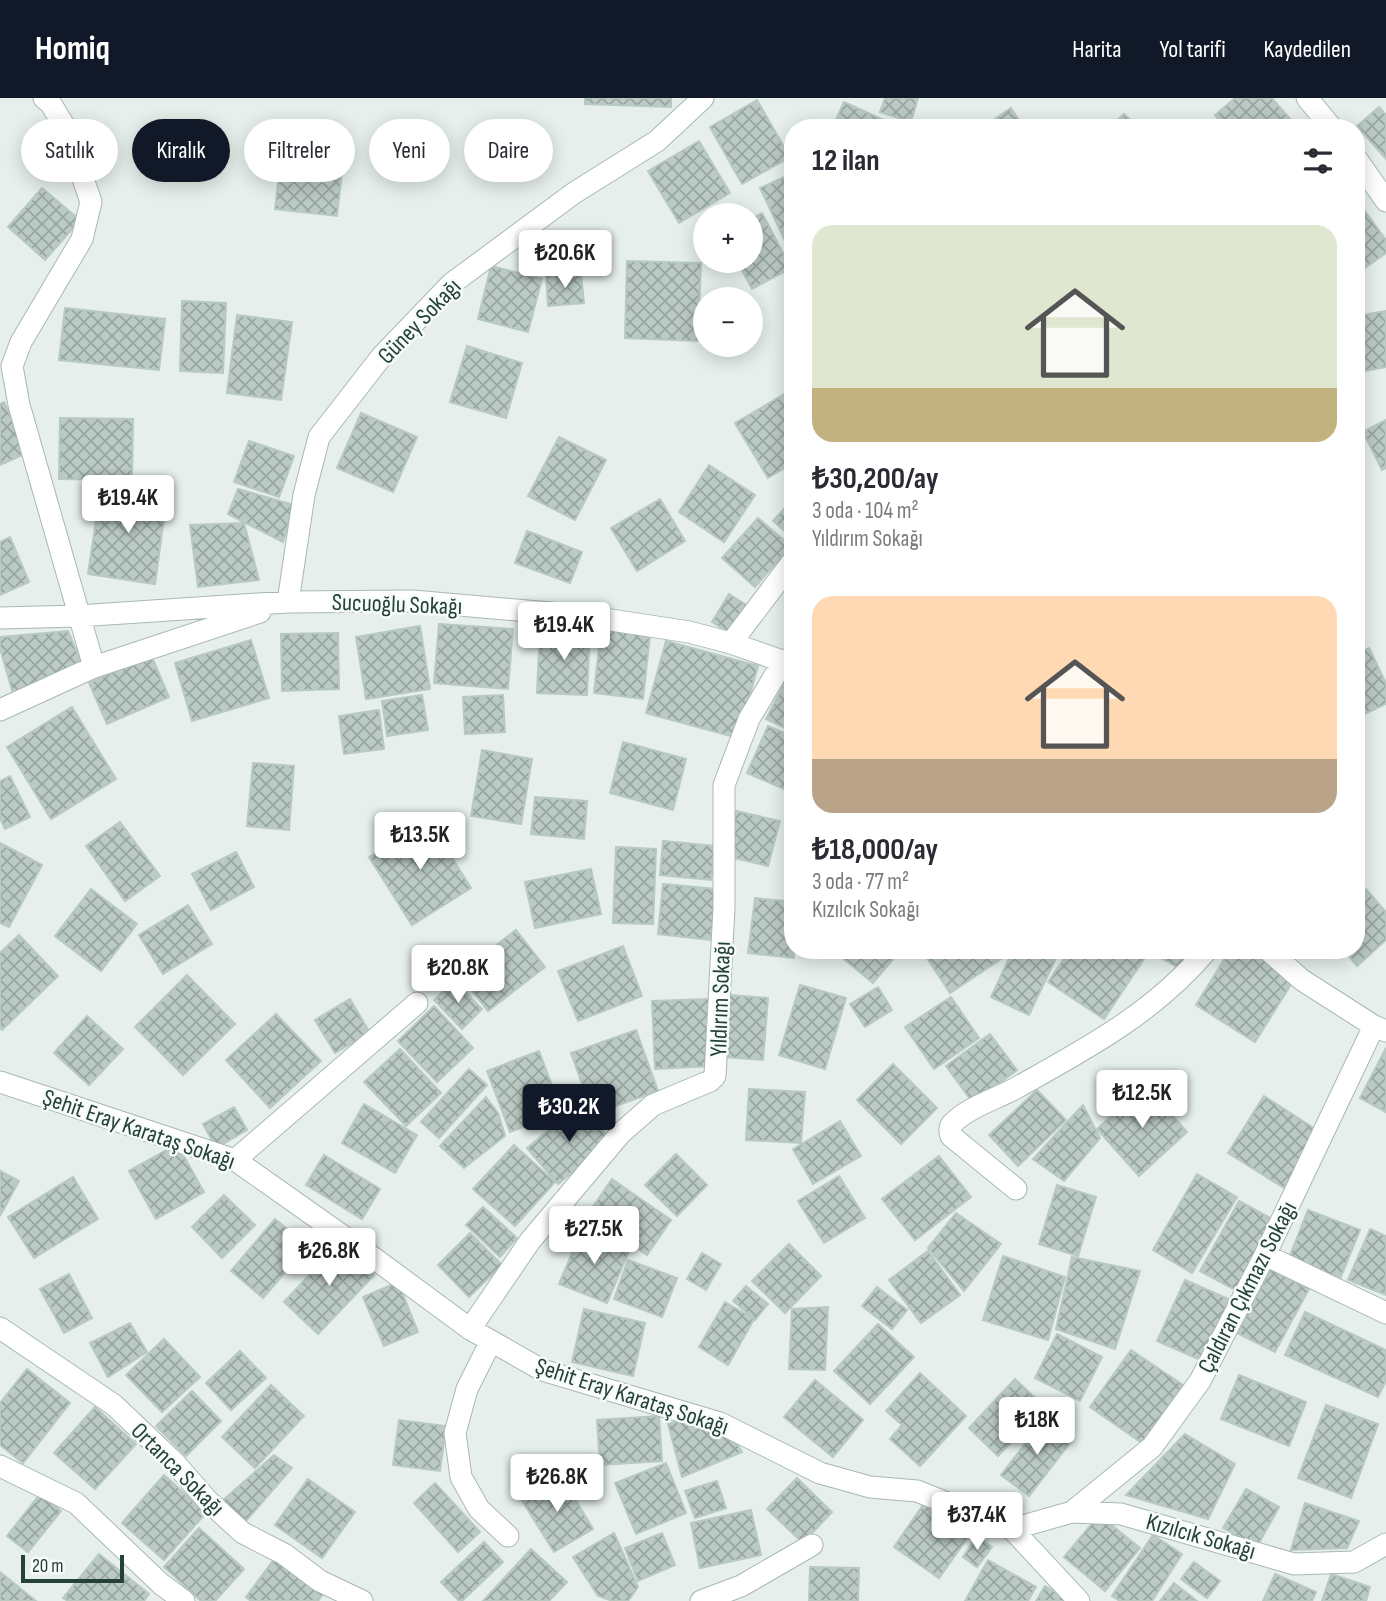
<!DOCTYPE html>
<html lang="tr">
<head>
<meta charset="utf-8">
<style>
  body { margin:0; font-family:"Sofia Sans Condensed",sans-serif; background:#f7f7f7; color:#2b2b33; height:100vh; display:flex; flex-direction:column; font-size:26px; white-space:nowrap }
  * { box-sizing:border-box; margin:0 }
  p { font-size:23px; color:#7c7c81 }
  .icon { flex:none; width:38px; height:38px; fill:none; stroke:currentColor; stroke-width:2; stroke-linecap:round; stroke-linejoin:round }
  .map { position:relative; flex:1; overflow:hidden }
  .drawer { position:absolute; left:784px; top:21px; width:581px; height:840px; display:flex; flex-direction:column; background:#fff; border-radius:28px; box-shadow:0 4px 18px #0003 }
  .drawer>* { flex:none }
  .guide { position:absolute; left:21px; top:21px; width:658px; height:63px; display:flex; gap:14px }
  .buttons { position:absolute; left:693px; top:105px; display:grid; gap:14px }
  .buttons a { display:grid; place-items:center; width:70px; height:70px; border-radius:50%; background:#fff; box-shadow:0 4px 18px #0003; font-size:35px }
  .scale { position:absolute; left:21px; bottom:18px; width:103px; box-sizing:border-box; padding-left:7px; border:4px solid #24423a; border-top:0; font-size:19px; line-height:24px; white-space:nowrap; color:#24423a; -webkit-text-stroke:5px #f7fbf9; paint-order:stroke }
  .price { position:absolute; translate:-50% -60px; padding:0 16px; border-radius:7px; background:#fff; color:#222; font-size:23px; line-height:46px; filter:drop-shadow(0 2px 4px #0008) }
  .price::after { content:''; position:absolute; left:50%; top:42px; width:21px; height:16px; margin-left:-10px; background:inherit; clip-path:polygon(0 0,100% 0,50% 100%) }
  .price.selected { background:#111827; color:#fff }
  ul { padding:0; list-style:none }
  li { display:grid; align-content:center; gap:14px; height:371px; padding:0 28px }
  li span { display:grid; place-items:center; height:217px; border-radius:21px; color:#555 }
  li>.icon { margin-inline-start:auto }
  span .icon { width:126px; height:126px; fill:#fffc; stroke-width:1 }
  li b { font-size:30px }
  h2 { display:flex; justify-content:space-between; align-items:center; height:84px; padding:0 28px; font-size:30px }
  .pill { padding:0 24px; border-radius:32px; background:#fff; box-shadow:0 4px 18px #0003; font-size:24px; line-height:63px }
  .pill.selected { background:#111827; color:#fff }
  header { display:flex; align-items:center; gap:42px; box-sizing:border-box; height:98px; padding:0 35px; background:#111827; color:#fff }
  header strong { font-size:33px }
  nav { display:flex; gap:38px; margin-inline-start:auto; font-size:24px }
  .map>svg:first-child { display:block }
  .building { fill:url(#building-cross-hatch); stroke:#b8c9c2; stroke-width:2 }
  .lines { fill:none; stroke-linecap:round; stroke-linejoin:round }
  .minor-casing { stroke:#a8b8b2; stroke-width:23 }
  .minor { stroke:#fff; stroke-width:21 }
  .labels { text-anchor:middle; stroke-width:5; stroke-linejoin:round; paint-order:stroke }
  .street-label { font-size:24px; fill:#24423a; stroke:#f7fbf9 }
</style>
</head>
<body>
<header>
<strong>Homiq</strong>
<nav><a>Harita</a><a>Yol tarifi</a><a>Kaydedilen</a></nav>
</header>
<div class="map">
<svg width="1386" height="1503" viewBox="0 0 1386 1503">
  <defs>
    <pattern id="building-cross-hatch" width="8" height="8" patternUnits="userSpaceOnUse" patternTransform="scale(1.75)"><rect width="8" height="8" fill="#bbcac4"/><path d="M0 0l8 8M0 8l8-8" fill="none" stroke="#98a6a0"/></pattern>
  </defs>
  <rect width="100%" height="100%" fill="#e6efeb"/>
  <path class="building" d="M 585,0 L 671,0 L 671,9 L 585,6 Z
    M 885,0 L 918,0 L 911,24 L 880,14 Z
    M 1235,0 L 1272,0 L 1298,30 L 1226,30 L 1215,17 Z
    M 757,2 L 790,59 L 742,86 L 710,29 Z
    M 844,4 L 888,24 L 885,30 L 832,30 Z
    M 1379,9 L 1386,17 L 1386,61 L 1357,28 Z
    M 1011,10 L 1024,30 L 982,30 Z
    M 1124,16 L 1138,30 L 1110,30 Z
    M 699,43 L 730,95 L 679,125 L 648,73 Z
    M 282,49 L 344,56 L 337,118 L 275,111 Z
    M 793,75 L 793,139 L 785,143 L 760,90 Z
    M 42,90 L 80,122 L 45,162 L 8,129 Z
    M 1362,109 L 1386,142 L 1386,155 L 1356,176 L 1356,113 Z
    M 762,115 L 791,170 L 752,191 L 737,163 L 751,163 L 751,121 Z
    M 627,163 L 701,165 L 698,243 L 625,240 Z
    M 491,168 L 542,181 L 528,234 L 478,221 Z
    M 581,175 L 584,205 L 548,208 L 546,178 Z
    M 182,203 L 226,205 L 223,275 L 180,273 Z
    M 65,210 L 165,221 L 159,272 L 59,262 Z
    M 1386,213 L 1386,269 L 1364,273 L 1356,232 L 1356,218 Z
    M 237,217 L 292,224 L 281,302 L 227,295 Z
    M 467,248 L 522,265 L 506,320 L 450,304 Z
    M 788,294 L 793,303 L 793,365 L 768,380 L 735,325 Z
    M 4,304 L 27,355 L 0,367 L 0,306 Z
    M 361,315 L 417,339 L 393,394 L 337,370 Z
    M 60,320 L 133,321 L 132,382 L 59,381 Z
    M 1386,322 L 1386,370 L 1382,372 L 1363,334 Z
    M 559,339 L 606,362 L 575,422 L 528,398 Z
    M 249,343 L 294,358 L 279,399 L 234,384 Z
    M 709,367 L 755,397 L 724,444 L 679,414 Z
    M 101,389 L 167,398 L 155,486 L 88,476 Z
    M 238,391 L 294,407 L 283,444 L 228,416 Z
    M 660,401 L 685,443 L 637,473 L 611,430 Z
    M 793,401 L 793,440 L 773,423 Z
    M 758,420 L 791,448 L 755,489 L 722,460 Z
    M 244,425 L 259,482 L 198,489 L 190,427 Z
    M 527,433 L 582,454 L 570,485 L 515,465 Z
    M 10,439 L 29,484 L 0,497 L 0,444 Z
    M 729,496 L 748,508 L 731,536 L 712,524 Z
    M 439,526 L 513,531 L 508,591 L 434,585 Z
    M 420,528 L 430,591 L 366,601 L 356,539 Z
    M 540,530 L 590,532 L 587,597 L 537,595 Z
    M 601,531 L 650,537 L 643,601 L 594,595 Z
    M 68,533 L 82,566 L 13,596 L 0,550 L 0,539 Z
    M 338,535 L 339,591 L 282,593 L 281,536 Z
    M 251,542 L 269,600 L 192,623 L 175,565 Z
    M 666,543 L 758,568 L 738,640 L 646,615 Z
    M 1369,550 L 1386,585 L 1386,606 L 1356,620 L 1356,556 Z
    M 151,557 L 169,599 L 107,626 L 89,585 Z
    M 787,580 L 793,583 L 793,634 L 766,621 Z
    M 422,597 L 428,632 L 387,638 L 382,603 Z
    M 503,597 L 505,634 L 465,636 L 463,599 Z
    M 72,609 L 116,681 L 51,721 L 7,649 Z
    M 379,612 L 384,651 L 344,656 L 339,618 Z
    M 768,628 L 793,639 L 793,695 L 747,675 Z
    M 623,644 L 686,661 L 673,712 L 610,695 Z
    M 482,652 L 532,661 L 521,726 L 471,718 Z
    M 253,665 L 294,668 L 289,732 L 247,728 Z
    M 10,678 L 30,719 L 5,731 L 0,720 L 0,683 Z
    M 535,699 L 587,703 L 584,741 L 531,736 Z
    M 736,713 L 780,723 L 768,768 L 725,758 Z
    M 428,722 L 471,790 L 412,827 L 369,759 Z
    M 120,724 L 160,778 L 125,803 L 86,748 Z
    M 663,743 L 715,748 L 711,782 L 660,777 Z
    M 0,745 L 42,767 L 9,829 L 0,825 Z
    M 616,749 L 656,751 L 653,826 L 613,825 Z
    M 236,754 L 254,789 L 211,812 L 192,776 Z
    M 591,771 L 601,816 L 535,830 L 525,784 Z
    M 663,786 L 716,791 L 711,842 L 658,836 Z
    M 91,791 L 137,826 L 101,873 L 55,838 Z
    M 1366,791 L 1386,814 L 1386,842 L 1357,868 L 1344,852 L 1356,852 L 1356,800 Z
    M 755,800 L 793,804 L 794,860 L 748,855 Z
    M 188,807 L 212,846 L 163,876 L 139,837 Z
    M 516,832 L 545,869 L 488,913 L 459,876 Z
    M 19,837 L 58,878 L 2,932 L 0,929 L 0,855 Z
    M 623,848 L 642,898 L 578,923 L 558,873 Z
    M 843,852 L 883,852 L 893,861 L 873,885 L 839,857 Z
    M 932,852 L 1004,852 L 1007,857 L 950,895 L 925,857 Z
    M 1013,852 L 1051,852 L 1058,856 L 1029,917 L 991,899 Z
    M 1070,852 L 1131,852 L 1144,861 L 1104,921 L 1048,884 Z
    M 1147,852 L 1195,852 L 1184,873 Z
    M 1230,852 L 1249,852 L 1295,880 L 1255,944 L 1196,907 Z
    M 187,877 L 235,926 L 183,977 L 135,929 Z
    M 454,883 L 482,911 L 462,931 L 434,902 Z
    M 800,887 L 846,900 L 825,971 L 779,957 Z
    M 878,889 L 892,912 L 865,929 L 850,906 Z
    M 729,897 L 768,900 L 763,962 L 724,959 Z
    M 951,899 L 979,940 L 934,971 L 905,929 Z
    M 350,901 L 370,935 L 335,955 L 315,922 Z
    M 709,901 L 712,968 L 655,971 L 652,903 Z
    M 434,908 L 473,950 L 437,984 L 398,943 Z
    M 276,916 L 321,963 L 270,1010 L 226,962 Z
    M 87,918 L 123,951 L 89,987 L 54,955 Z
    M 636,932 L 658,993 L 593,1016 L 571,955 Z
    M 990,936 L 1017,972 L 973,1005 L 946,968 Z
    M 1386,950 L 1386,1014 L 1360,1000 Z
    M 400,951 L 441,995 L 406,1028 L 364,984 Z
    M 539,953 L 562,1014 L 510,1034 L 487,973 Z
    M 893,966 L 937,1010 L 901,1046 L 857,1002 Z
    M 469,971 L 487,987 L 439,1040 L 421,1024 Z
    M 1145,987 L 1187,1034 L 1139,1078 L 1097,1031 Z
    M 749,991 L 805,994 L 801,1045 L 746,1042 Z
    M 1037,992 L 1066,1022 L 1018,1068 L 989,1037 Z
    M 1264,998 L 1320,1034 L 1284,1090 L 1228,1055 Z
    M 486,999 L 498,1015 L 505,1038 L 464,1070 L 440,1048 Z
    M 581,1005 L 610,1042 L 558,1086 L 527,1050 Z
    M 364,1006 L 417,1037 L 395,1075 L 342,1045 Z
    M 1083,1007 L 1100,1040 L 1064,1083 L 1033,1061 Z
    M 234,1009 L 247,1032 L 216,1050 L 203,1026 Z
    M 840,1023 L 861,1058 L 813,1086 L 793,1051 Z
    M 177,1046 L 204,1094 L 156,1121 L 129,1073 Z
    M 514,1047 L 555,1084 L 515,1128 L 473,1091 Z
    M 676,1056 L 707,1087 L 677,1118 L 645,1087 Z
    M 324,1057 L 380,1091 L 362,1121 L 306,1087 Z
    M 939,1058 L 971,1099 L 915,1142 L 882,1101 Z
    M 0,1073 L 19,1083 L 0,1118 Z
    M 1197,1076 L 1237,1099 L 1192,1175 L 1153,1152 Z
    M 839,1078 L 865,1120 L 824,1145 L 798,1103 Z
    M 73,1079 L 98,1121 L 34,1160 L 8,1119 Z
    M 612,1081 L 671,1122 L 647,1157 L 588,1116 Z
    M 1057,1087 L 1096,1099 L 1078,1158 L 1039,1146 Z
    M 224,1097 L 255,1127 L 222,1160 L 192,1129 Z
    M 1239,1103 L 1276,1123 L 1237,1193 L 1200,1173 Z
    M 483,1109 L 517,1140 L 500,1159 L 466,1127 Z
    M 1308,1112 L 1360,1132 L 1340,1181 L 1289,1160 Z
    M 956,1115 L 1001,1146 L 964,1193 L 928,1150 Z
    M 275,1121 L 308,1148 L 263,1200 L 231,1173 Z
    M 582,1131 L 630,1151 L 607,1205 L 559,1186 Z
    M 1370,1131 L 1386,1138 L 1386,1197 L 1348,1182 Z
    M 470,1135 L 502,1167 L 469,1199 L 438,1167 Z
    M 340,1144 L 374,1177 L 318,1236 L 284,1204 Z
    M 789,1146 L 821,1178 L 785,1215 L 752,1183 Z
    M 928,1153 L 960,1197 L 921,1225 L 889,1182 Z
    M 702,1155 L 721,1166 L 706,1192 L 687,1181 Z
    M 1003,1158 L 1065,1179 L 1048,1242 L 983,1222 Z
    M 1072,1159 L 1140,1173 L 1115,1251 L 1056,1231 Z
    M 628,1162 L 677,1180 L 662,1219 L 614,1201 Z
    M 1271,1171 L 1309,1191 L 1275,1254 L 1237,1235 Z
    M 69,1176 L 92,1220 L 64,1235 L 40,1191 Z
    M 1185,1182 L 1233,1203 L 1205,1264 L 1157,1243 Z
    M 398,1184 L 418,1234 L 384,1248 L 363,1199 Z
    M 746,1188 L 768,1206 L 755,1222 L 733,1203 Z
    M 877,1189 L 907,1212 L 892,1231 L 862,1208 Z
    M 725,1204 L 754,1221 L 728,1267 L 699,1249 Z
    M 828,1209 L 825,1272 L 789,1271 L 792,1211 Z
    M 584,1211 L 645,1225 L 633,1278 L 572,1264 Z
    M 1305,1214 L 1386,1252 L 1386,1283 L 1378,1299 L 1285,1257 Z
    M 130,1225 L 147,1254 L 108,1279 L 90,1245 Z
    M 878,1226 L 914,1259 L 870,1306 L 834,1273 Z
    M 1057,1236 L 1102,1259 L 1080,1303 L 1035,1280 Z
    M 164,1241 L 200,1279 L 162,1314 L 126,1277 Z
    M 1131,1252 L 1183,1287 L 1142,1345 L 1090,1309 Z
    M 240,1253 L 266,1280 L 231,1312 L 206,1285 Z
    M 27,1271 L 70,1305 L 23,1365 L 0,1347 L 0,1305 Z
    M 920,1275 L 966,1318 L 920,1368 L 890,1341 L 902,1327 L 886,1313 Z
    M 1239,1277 L 1306,1304 L 1289,1348 L 1221,1321 Z
    M 1015,1281 L 1045,1309 L 998,1358 L 969,1330 Z
    M 815,1282 L 863,1322 L 833,1359 L 784,1319 Z
    M 271,1287 L 304,1318 L 255,1370 L 222,1339 Z
    M 192,1293 L 221,1323 L 186,1358 L 156,1328 Z
    M 1326,1307 L 1378,1326 L 1351,1400 L 1298,1380 Z
    M 95,1309 L 136,1346 L 95,1391 L 54,1355 Z
    M 659,1318 L 662,1363 L 600,1367 L 597,1322 Z
    M 690,1320 L 732,1338 L 742,1354 L 682,1379 L 668,1326 Z
    M 1045,1320 L 1073,1341 L 1029,1398 L 1001,1377 Z
    M 399,1322 L 446,1328 L 440,1373 L 393,1367 Z
    M 1185,1336 L 1235,1366 L 1208,1421 L 1126,1397 Z
    M 274,1357 L 292,1370 L 246,1423 L 221,1404 Z
    M 666,1365 L 686,1415 L 636,1436 L 615,1385 Z
    M 164,1377 L 206,1415 L 164,1462 L 122,1425 Z
    M 561,1377 L 593,1431 L 554,1454 L 521,1401 Z
    M 797,1380 L 832,1414 L 803,1445 L 767,1411 Z
    M 308,1381 L 355,1414 L 322,1460 L 275,1427 Z
    M 717,1383 L 726,1410 L 695,1420 L 685,1393 Z
    M 435,1385 L 480,1434 L 458,1454 L 414,1405 Z
    M 1246,1391 L 1279,1409 L 1257,1449 L 1223,1430 Z
    M 40,1396 L 61,1413 L 28,1454 L 7,1438 Z
    M 925,1404 L 971,1435 L 939,1480 L 894,1449 Z
    M 1305,1405 L 1359,1423 L 1347,1450 L 1291,1452 Z
    M 751,1412 L 761,1457 L 700,1470 L 691,1425 Z
    M 1099,1417 L 1140,1450 L 1105,1493 L 1064,1459 Z
    M 199,1430 L 244,1471 L 215,1503 L 201,1503 L 164,1469 Z
    M 614,1435 L 638,1489 L 628,1503 L 613,1503 L 598,1498 L 573,1459 Z
    M 662,1435 L 675,1467 L 638,1483 L 625,1450 Z
    M 1153,1437 L 1182,1456 L 1152,1503 L 1120,1503 L 1112,1498 Z
    M 977,1438 L 992,1449 L 977,1469 L 963,1459 Z
    M 484,1444 L 503,1464 L 462,1503 L 459,1503 L 441,1484 Z
    M 531,1451 L 567,1484 L 549,1503 L 483,1503 Z
    M 99,1456 L 149,1496 L 144,1503 L 68,1503 L 63,1500 Z
    M 275,1460 L 323,1496 L 318,1503 L 251,1503 L 246,1499 Z
    M 988,1462 L 1036,1489 L 1028,1503 L 965,1503 Z
    M 1194,1464 L 1220,1483 L 1207,1500 L 1181,1481 Z
    M 810,1469 L 859,1470 L 858,1503 L 809,1503 Z
    M 0,1474 L 36,1503 L 0,1503 Z
    M 1275,1476 L 1316,1494 L 1312,1503 L 1263,1503 Z
    M 1331,1476 L 1370,1489 L 1366,1503 L 1322,1503 Z
    M 1174,1485 L 1197,1503 L 1160,1503 Z
    M 1045,1488 L 1070,1503 L 1036,1503 Z"/>
  <g class="lines">
    <defs>
      <path id="minor" d="M 44,0 L 51,6 L 66,31 L 91,104 L 82,141 L 21,244 L 12,268 L 19,307 L 94,569
        M 1307,0 L 1332,30
        M 1356,60 L 1386,103
        M 288,504 L 304,397 L 319,339 L 382,258 L 451,186 L 574,95 L 657,43 L 703,0
        M 0,520 L 78,518 L 288,504 L 413,503 L 585,518 L 689,534 L 731,545 L 793,567
        M 731,545 L 793,463
        M 0,612 L 94,569 L 260,514
        M 1268,852 L 1302,882 L 1374,928 L 1386,933
        M 0,984 L 235,1062 L 367,1155 L 470,1231 L 542,1272 L 720,1325 L 820,1375 L 870,1389 L 917,1393 L 1012,1431 L 1079,1503
        M 235,1062 L 417,905
        M 1016,1091 L 951,1038 C 949,1032 949,1028 954,1024 C 971,1008 996,1001 1016,990 C 1086,951 1154,915 1207,852
        M 1265,1157 L 1386,1215
        M 0,1230 L 114,1307 L 174,1364 L 208,1403 L 243,1435 L 284,1456 L 320,1483 L 362,1503
        M 470,1231 L 530,1143 L 621,1035 L 653,1007 L 710,983 L 715,978 L 724,810 L 724,687 L 749,621 L 784,562
        M 490,1245 L 467,1291 L 455,1335 L 461,1379 L 479,1411 L 508,1438
        M 0,1368 L 76,1405 L 161,1486 L 184,1503
        M 1072,1414 L 1152,1349 L 1200,1283 L 1265,1157 L 1374,928
        M 1012,1431 L 1072,1414 L 1121,1416 L 1294,1466 L 1354,1464 L 1386,1446
        M 701,1503 L 741,1488 L 812,1447"/>
    </defs>
    <use href="#minor" class="minor-casing"/>
    <use href="#minor" class="minor"/>
  </g>
  <g class="labels">
    <g class="street-label">
      <text transform="translate(419 223) rotate(-46)" y="8">Güney Sokağı</text>
      <text transform="translate(397 506) rotate(2)" y="8">Sucuoğlu Sokağı</text>
      <text transform="translate(720 901) rotate(-88)" y="8">Yıldırım Sokağı</text>
      <text transform="translate(139 1031) rotate(19)" y="8">Şehit Eray Karataş Sokağı</text>
      <text transform="translate(1247 1189) rotate(-63)" y="8">Çaldıran Çıkmazı Sokağı</text>
      <text transform="translate(632 1298) rotate(18)" y="8">Şehit Eray Karataş Sokağı</text>
      <text transform="translate(178 1371) rotate(45)" y="8">Ortanca Sokağı</text>
      <text transform="translate(1201 1438) rotate(16)" y="8">Kızılcık Sokağı</text>
    </g>
  </g>
</svg>
<div class="buttons">
<a>+</a>
<a>−</a>
</div>
<div class="scale">20 m</div>
<b class="price" style="left:565px;top:192px">₺20.6K</b>
<b class="price" style="left:128px;top:437px">₺19.4K</b>
<b class="price" style="left:564px;top:564px">₺19.4K</b>
<b class="price" style="left:420px;top:774px">₺13.5K</b>
<b class="price" style="left:458px;top:907px">₺20.8K</b>
<b class="price" style="left:1142px;top:1032px">₺12.5K</b>
<b class="price selected" style="left:569px;top:1046px">₺30.2K</b>
<b class="price" style="left:594px;top:1168px">₺27.5K</b>
<b class="price" style="left:329px;top:1190px">₺26.8K</b>
<b class="price" style="left:1037px;top:1359px">₺18K</b>
<b class="price" style="left:557px;top:1416px">₺26.8K</b>
<b class="price" style="left:977px;top:1454px">₺37.4K</b>
<div class="guide">
<a class="pill">Satılık</a>
<a class="pill selected">Kiralık</a>
<a class="pill">Filtreler</a>
<a class="pill">Yeni</a>
<a class="pill">Daire</a>
</div>
<section class="drawer">
<h2>12 ilan<svg class="icon" aria-label="filters" viewBox="0 0 24 24"><path d="M4 7h16M4 17h16"/><circle cx="9" cy="7" r="2"/><circle cx="15" cy="17" r="2"/></svg></h2>
<ul>
<li><span style="background:linear-gradient(#dfe7d0 75%,#c2b280 0)"><svg class="icon" aria-label="home" viewBox="0 0 24 24"><path d="M3 11l9-7 9 7M6 9v11h12V9"/></svg></span><div><b>₺30,200/ay</b><p>3 oda · 104 m²</p><p>Yıldırım Sokağı</p></div></li>
<li><span style="background:linear-gradient(#ffd9b3 75%,#b9a48a 0)"><svg class="icon" aria-label="home" viewBox="0 0 24 24"><path d="M3 11l9-7 9 7M6 9v11h12V9"/></svg></span><div><b>₺18,000/ay</b><p>3 oda · 77 m²</p><p>Kızılcık Sokağı</p></div></li>
</ul>
</section>
</div>
</body>
</html>
